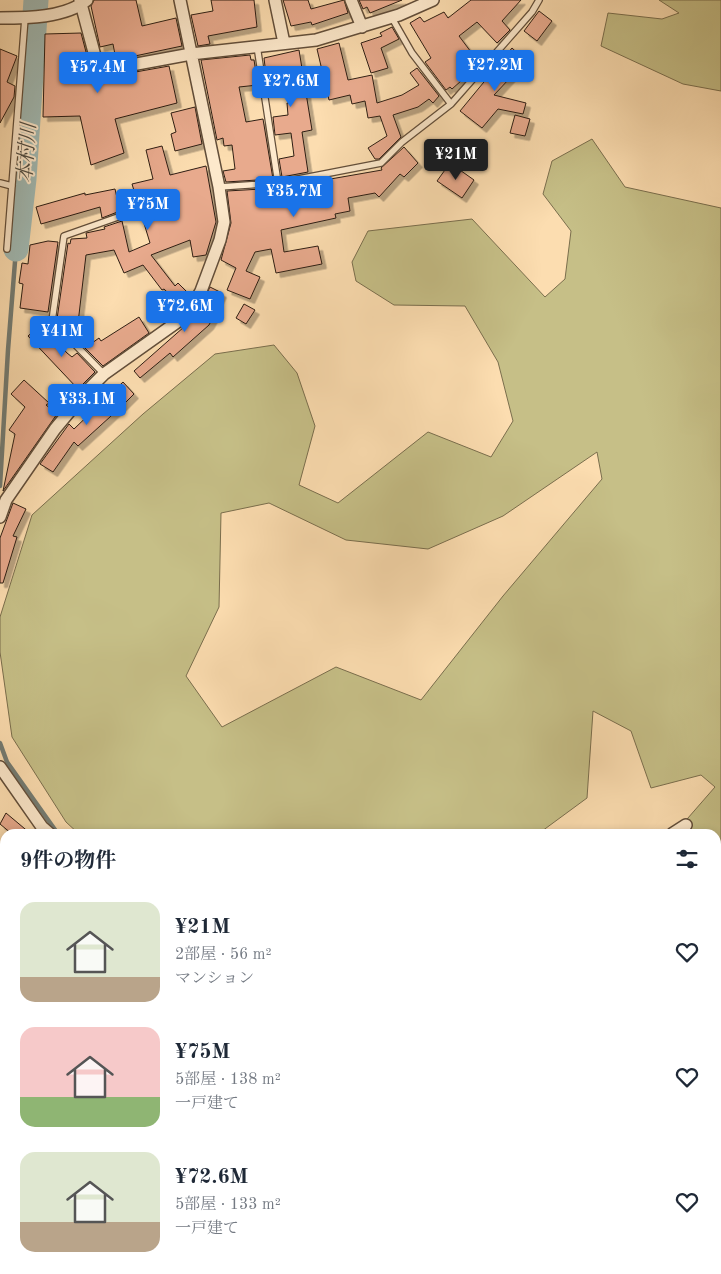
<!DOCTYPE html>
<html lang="ja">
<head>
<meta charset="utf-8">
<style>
  body { margin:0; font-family:"Old Standard TT","Noto Serif JP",serif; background:#f6f6f7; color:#1f2937; height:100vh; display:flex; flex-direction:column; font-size:19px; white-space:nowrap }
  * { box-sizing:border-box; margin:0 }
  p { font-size:16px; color:#747a83 }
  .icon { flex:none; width:28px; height:28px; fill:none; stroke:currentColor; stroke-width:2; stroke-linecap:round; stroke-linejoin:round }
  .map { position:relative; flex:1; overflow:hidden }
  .side { position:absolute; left:0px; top:829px; width:721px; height:446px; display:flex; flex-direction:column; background:#fff; border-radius:15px 15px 0 0; box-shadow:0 2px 8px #0003 }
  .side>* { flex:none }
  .price { position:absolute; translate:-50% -42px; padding:0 11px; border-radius:5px; background:#1a73e8; color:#fff; font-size:16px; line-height:32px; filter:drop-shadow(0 1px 2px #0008) }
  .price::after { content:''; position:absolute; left:50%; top:30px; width:15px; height:11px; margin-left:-8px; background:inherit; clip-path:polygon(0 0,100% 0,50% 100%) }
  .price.active { background:#222; color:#fff }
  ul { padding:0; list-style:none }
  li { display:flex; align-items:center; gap:15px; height:125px; padding:0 20px }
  li span { display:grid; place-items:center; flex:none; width:140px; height:100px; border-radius:15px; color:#555 }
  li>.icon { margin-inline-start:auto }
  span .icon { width:60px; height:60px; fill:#fffc; stroke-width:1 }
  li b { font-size:21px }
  h2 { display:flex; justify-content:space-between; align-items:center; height:60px; padding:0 20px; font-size:21px }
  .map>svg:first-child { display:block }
  .green { fill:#c6bf87; stroke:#7a6e4d; fill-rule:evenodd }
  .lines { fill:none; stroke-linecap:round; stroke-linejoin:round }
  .stream { stroke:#737c74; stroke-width:4.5 }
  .river { stroke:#a1bab4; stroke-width:25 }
  .building { fill:#e8aa8d; stroke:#2e1e13; filter:url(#shadow) }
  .service-casing { stroke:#624e3a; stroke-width:8 }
  .minor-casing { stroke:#624e3a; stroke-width:14 }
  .service { stroke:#fde9cc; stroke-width:5.5 }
  .minor { stroke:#fde9cc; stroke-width:11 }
  .labels { text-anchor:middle; stroke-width:4; stroke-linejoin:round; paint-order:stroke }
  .water-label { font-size:20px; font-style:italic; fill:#504d43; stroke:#fde9cc }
</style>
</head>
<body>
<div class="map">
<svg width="721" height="1274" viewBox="0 0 721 1274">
  <defs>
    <filter id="shadow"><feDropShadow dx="4.5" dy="4.5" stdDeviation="0" flood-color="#0004"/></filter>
  </defs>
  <rect width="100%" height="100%" fill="#fcddb0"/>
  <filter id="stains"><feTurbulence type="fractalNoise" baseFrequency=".004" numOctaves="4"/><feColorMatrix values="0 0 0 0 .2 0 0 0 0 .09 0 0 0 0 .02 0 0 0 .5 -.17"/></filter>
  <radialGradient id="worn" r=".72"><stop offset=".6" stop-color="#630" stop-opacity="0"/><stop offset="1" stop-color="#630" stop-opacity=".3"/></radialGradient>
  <path class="green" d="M 659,0 L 721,0 L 721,91 L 683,84 L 601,46 L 608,13 L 662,19 L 679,13 Z
    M 592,139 L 625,187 L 721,208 L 721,1252 L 716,1255 L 716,834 L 674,834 L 715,787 L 701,775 L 651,788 L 631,731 L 593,711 L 587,798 L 538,834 L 79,834 L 66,822 L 12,737 L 0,652 L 0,617 L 32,515 L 143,414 L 215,354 L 274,345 L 297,373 L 315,426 L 299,485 L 338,503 L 428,432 L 491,457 L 513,421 L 498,362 L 465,306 L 394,305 L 356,281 L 352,262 L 368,231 L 472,219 L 545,297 L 565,279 L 571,231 L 543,194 L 552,161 ZM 597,452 L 602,479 L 503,596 L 421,700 L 336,667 L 222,727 L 186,676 L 219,607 L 221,513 L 269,503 L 346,540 L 428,549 L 503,516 Z
    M 0,1139 L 5,1142 L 5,1270 L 142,1270 L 147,1274 L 0,1274 Z
    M 561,1270 L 689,1270 L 682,1274 L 589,1274 Z"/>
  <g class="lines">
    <path class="stream" d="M 0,486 L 8,350 L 16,249
      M 0,743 L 7,762 L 58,834
      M 545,1270 L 550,1274"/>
    <path class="river" d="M 16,249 L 24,179 L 36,0"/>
  </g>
  <path class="building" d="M 94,0 L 136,0 L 142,26 L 176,18 L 182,46 L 116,60 L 113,44 L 100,47 L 91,6 Z
    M 211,0 L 254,0 L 257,27 L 208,36 L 210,44 L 198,46 L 191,15 L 213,11 Z
    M 283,0 L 308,0 L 311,9 L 344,0 L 348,13 L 312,25 L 311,22 L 291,26 Z
    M 359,0 L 402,0 L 370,13 L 367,7 L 363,9 Z
    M 471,0 L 521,0 L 502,21 L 510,30 L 497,43 L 477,22 L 459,36 L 480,64 L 452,89 L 450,87 L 446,90 L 425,62 L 431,58 L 410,23 L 420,17 L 424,22 L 444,12 L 448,18 Z
    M 539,11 L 552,21 L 537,41 L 524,31 Z
    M 392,27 L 399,39 L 381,48 L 388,68 L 371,73 L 361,43 L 382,36 L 380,33 Z
    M 81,33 L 86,52 L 81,57 L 85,81 L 169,66 L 177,103 L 115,119 L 124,153 L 91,165 L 80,116 L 43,117 L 45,34 Z
    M 339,43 L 348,80 L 372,75 L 377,103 L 402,95 L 419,85 L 410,73 L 417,68 L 439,96 L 433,103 L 429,99 L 418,107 L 393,115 L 401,137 L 379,159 L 375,159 L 368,148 L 387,136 L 380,116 L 368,118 L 365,101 L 352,104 L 350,95 L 329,100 L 317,49 Z
    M 512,48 L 526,61 L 494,95 L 526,103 L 523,114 L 498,109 L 482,128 L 460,111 Z
    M 0,49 L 17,56 L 7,82 L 15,86 L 14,97 L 0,123 Z
    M 299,50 L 312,130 L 302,132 L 308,172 L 282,177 L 279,159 L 294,156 L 291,133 L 275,135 L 273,117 L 288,115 L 287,103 L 290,103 L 286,80 L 267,83 L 264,58 Z
    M 250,55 L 251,60 L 254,60 L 258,85 L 239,87 L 246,122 L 263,119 L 273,179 L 226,182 L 223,171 L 235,169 L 232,145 L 224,146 L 223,138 L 217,140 L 201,60 Z
    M 195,107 L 202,144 L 175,151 L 171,134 L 176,132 L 171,113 Z
    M 515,115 L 530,119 L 525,136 L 510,133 Z
    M 162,146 L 170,175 L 206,166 L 216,222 L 206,255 L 193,257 L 190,240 L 151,255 L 175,286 L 178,283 L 190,295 L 183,307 L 164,289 L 162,290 L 143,265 L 124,273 L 114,250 L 86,255 L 78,323 L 59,322 L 57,319 L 68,243 L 70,244 L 71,239 L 87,238 L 86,233 L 105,229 L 104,227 L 122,221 L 129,252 L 150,243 L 132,184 L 153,179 L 146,150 Z
    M 404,147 L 418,163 L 404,177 L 400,174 L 379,197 L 375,193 L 348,198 L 350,211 L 335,214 L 336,218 L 281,230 L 284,252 L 318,246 L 322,264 L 276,273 L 271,249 L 255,252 L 246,271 L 260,277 L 250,299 L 227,290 L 236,268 L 221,260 L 231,223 L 227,191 L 279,188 L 382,170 L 381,168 Z
    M 450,163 L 474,180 L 462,198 L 437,181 Z
    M 115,189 L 120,211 L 102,218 L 100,207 L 41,224 L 36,207 L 85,193 L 85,195 Z
    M 48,241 L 58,242 L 48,312 L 20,308 L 23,284 L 19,283 L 22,263 L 28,264 L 30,245 Z
    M 210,287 L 222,293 L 213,312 L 215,314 L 209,325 L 173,357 L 170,353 L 140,378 L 134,371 L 193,319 Z
    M 244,304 L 255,310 L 246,324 L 236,318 Z
    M 139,317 L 149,333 L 103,366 L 85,348 L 99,338 L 101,341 Z
    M 40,325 L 67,353 L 72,357 L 77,353 L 95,372 L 78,389 L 28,336 Z
    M 24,380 L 49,403 L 46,405 L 57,414 L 3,491 L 15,434 L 9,430 L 25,407 L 11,394 Z
    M 123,382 L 134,394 L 122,406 L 78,446 L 74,442 L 53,472 L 40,464 L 69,424 L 74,429 Z
    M 13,503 L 26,509 L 13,536 L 17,537 L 3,583 L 0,583 L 0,538 Z
    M 6,813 L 31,834 L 12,834 L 0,824 Z"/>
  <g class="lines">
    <defs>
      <path id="service" d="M 392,18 L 412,53 L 451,104
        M 257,46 L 278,183
        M 0,183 L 12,186
        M 219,187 L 278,183 L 381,163 L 402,142 L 451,104 L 532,12 L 539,0
        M 7,249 L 25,18
        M 104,374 L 52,321 L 64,236 L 135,211
        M 0,873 L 5,877
        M 236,1274 L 237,1270
        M 316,1274 L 318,1270"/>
      <path id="minor" d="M 80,0 L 99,71 L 191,54 L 316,40 L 399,15 L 433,0
        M 275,0 L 284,43
        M 351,0 L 362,27
        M 0,18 C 27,18 65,18 87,0
        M 0,517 L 6,500 L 55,429 L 84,394 L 104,374 L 187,315 L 201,291 L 220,240 L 224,222 L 219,187 L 180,0
        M 0,767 L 42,827 L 50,834
        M 672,834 L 686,825
        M 0,1125 L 5,1129
        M 184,1270 L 195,1274
        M 532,1270 L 537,1274
        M 271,1274 L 274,1270
        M 403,1274 L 406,1270"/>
    </defs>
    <use href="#service" class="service-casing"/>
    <use href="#minor" class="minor-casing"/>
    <use href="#service" class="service"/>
    <use href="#minor" class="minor"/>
  </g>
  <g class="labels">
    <g class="water-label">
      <text transform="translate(26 153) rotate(-86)" y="7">本村川</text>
    </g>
  </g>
  <rect width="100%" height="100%" filter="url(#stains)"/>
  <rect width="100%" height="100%" fill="url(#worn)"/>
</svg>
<b class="price" style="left:495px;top:92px">¥27.2M</b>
<b class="price" style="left:98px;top:94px">¥57.4M</b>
<b class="price" style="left:291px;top:108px">¥27.6M</b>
<b class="price active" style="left:456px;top:181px">¥21M</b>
<b class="price" style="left:294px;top:218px">¥35.7M</b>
<b class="price" style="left:148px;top:231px">¥75M</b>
<b class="price" style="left:185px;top:333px">¥72.6M</b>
<b class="price" style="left:62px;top:358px">¥41M</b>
<b class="price" style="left:87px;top:426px">¥33.1M</b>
<section class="side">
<h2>9件の物件<svg class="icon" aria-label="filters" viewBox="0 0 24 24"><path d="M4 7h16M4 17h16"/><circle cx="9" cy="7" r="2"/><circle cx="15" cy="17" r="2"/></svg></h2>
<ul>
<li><span style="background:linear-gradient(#dfe7d0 75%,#b9a48a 0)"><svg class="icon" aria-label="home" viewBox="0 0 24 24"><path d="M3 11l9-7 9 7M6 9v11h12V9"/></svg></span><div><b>¥21M</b><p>2部屋 · 56 m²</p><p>マンション</p></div><svg class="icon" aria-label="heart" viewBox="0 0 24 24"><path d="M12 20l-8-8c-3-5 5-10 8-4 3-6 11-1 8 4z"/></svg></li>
<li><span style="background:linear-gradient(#f6c9c9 70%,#8fb573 0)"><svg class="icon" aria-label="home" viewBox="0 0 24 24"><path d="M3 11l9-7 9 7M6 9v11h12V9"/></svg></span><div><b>¥75M</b><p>5部屋 · 138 m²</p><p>一戸建て</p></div><svg class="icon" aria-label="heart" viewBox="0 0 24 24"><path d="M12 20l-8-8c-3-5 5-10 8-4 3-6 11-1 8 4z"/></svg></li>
<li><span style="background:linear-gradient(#dfe7d0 70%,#b9a48a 0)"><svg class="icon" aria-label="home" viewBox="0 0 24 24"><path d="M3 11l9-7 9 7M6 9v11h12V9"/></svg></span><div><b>¥72.6M</b><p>5部屋 · 133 m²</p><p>一戸建て</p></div><svg class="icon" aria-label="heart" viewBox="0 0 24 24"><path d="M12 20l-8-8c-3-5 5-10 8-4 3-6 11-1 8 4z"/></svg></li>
</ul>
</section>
</div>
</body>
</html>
